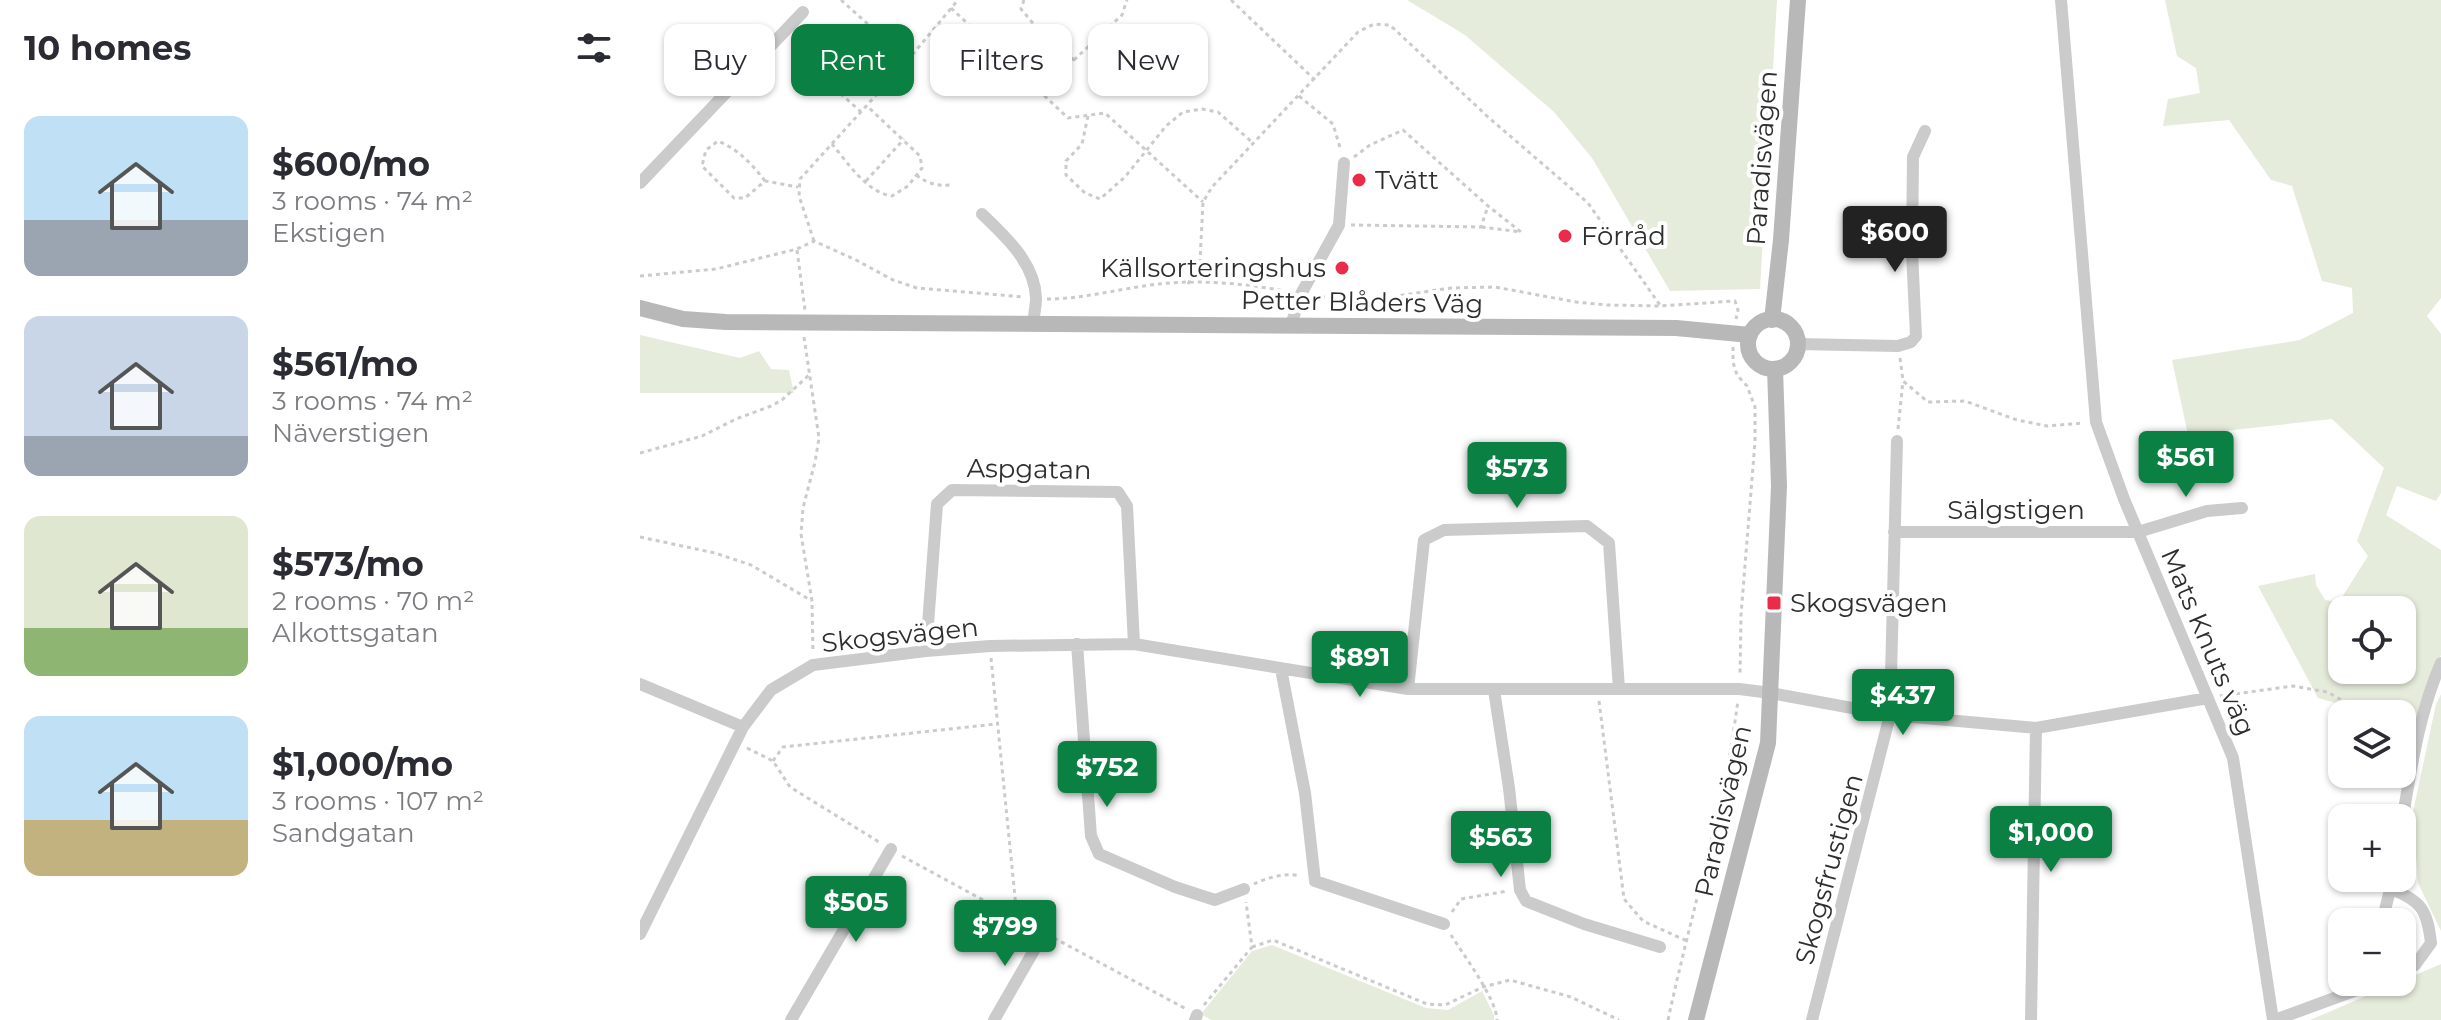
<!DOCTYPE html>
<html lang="en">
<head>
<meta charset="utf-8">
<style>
  body { margin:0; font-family:Montserrat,sans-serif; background:#f2f2f3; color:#2b2b33; height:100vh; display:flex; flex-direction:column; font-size:30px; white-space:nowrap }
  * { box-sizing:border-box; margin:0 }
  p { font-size:26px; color:#7c7c81 }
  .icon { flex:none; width:44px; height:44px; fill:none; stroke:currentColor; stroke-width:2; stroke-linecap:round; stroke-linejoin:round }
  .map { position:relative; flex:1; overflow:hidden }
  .drawer { display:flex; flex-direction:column; background:#fff; width:640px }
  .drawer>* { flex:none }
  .guide { position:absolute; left:24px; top:24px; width:760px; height:72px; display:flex; gap:16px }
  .buttons { position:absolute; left:1688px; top:596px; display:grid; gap:16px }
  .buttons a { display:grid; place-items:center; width:88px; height:88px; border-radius:16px; background:#fff; box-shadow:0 2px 6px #0004; font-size:40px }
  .price { position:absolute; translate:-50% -68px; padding:0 18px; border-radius:8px; background:#0b8043; color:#fff; font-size:26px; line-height:52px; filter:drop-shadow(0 2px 4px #0008) }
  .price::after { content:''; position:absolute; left:50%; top:48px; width:24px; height:18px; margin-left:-12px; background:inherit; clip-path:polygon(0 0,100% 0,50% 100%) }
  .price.selected { background:#222; color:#fff }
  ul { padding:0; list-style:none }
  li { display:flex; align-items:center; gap:24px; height:200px; padding:0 24px }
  li span { display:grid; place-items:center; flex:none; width:224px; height:160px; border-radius:16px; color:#555 }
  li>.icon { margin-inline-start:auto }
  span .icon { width:96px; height:96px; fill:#fffc; stroke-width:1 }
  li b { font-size:34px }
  h2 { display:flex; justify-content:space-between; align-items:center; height:96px; padding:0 24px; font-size:34px }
  .pill { padding:0 28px; border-radius:16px; background:#fff; box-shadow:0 2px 6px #0004; font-size:28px; line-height:72px }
  .pill.selected { background:#0b8043; color:#fff }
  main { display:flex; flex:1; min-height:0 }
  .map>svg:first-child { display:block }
  .green { fill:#e6ecdb; fill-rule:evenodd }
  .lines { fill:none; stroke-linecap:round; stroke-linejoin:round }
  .path { stroke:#cbcbcb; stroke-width:3; stroke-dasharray:4 4; stroke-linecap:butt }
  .street { stroke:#cbcbcb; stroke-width:12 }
  .secondary { stroke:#b8b8b8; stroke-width:16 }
  .poi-dot { fill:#ea2c4a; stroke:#fff; stroke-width:3 }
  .labels { text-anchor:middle; stroke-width:8; stroke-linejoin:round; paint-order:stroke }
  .street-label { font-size:26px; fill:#2e2e2e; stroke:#fff }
  .poi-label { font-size:26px; fill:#2e2e2e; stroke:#fff; text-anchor:start }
</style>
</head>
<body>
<main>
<section class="drawer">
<h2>10 homes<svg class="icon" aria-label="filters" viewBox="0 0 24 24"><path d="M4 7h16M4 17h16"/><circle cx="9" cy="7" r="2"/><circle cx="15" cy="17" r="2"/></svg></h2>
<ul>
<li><span style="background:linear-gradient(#bfe0f5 65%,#9aa5b1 0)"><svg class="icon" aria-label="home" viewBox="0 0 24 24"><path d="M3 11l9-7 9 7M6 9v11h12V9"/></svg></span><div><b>$600/mo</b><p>3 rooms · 74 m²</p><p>Ekstigen</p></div></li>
<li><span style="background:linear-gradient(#c9d6e8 75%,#9aa5b1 0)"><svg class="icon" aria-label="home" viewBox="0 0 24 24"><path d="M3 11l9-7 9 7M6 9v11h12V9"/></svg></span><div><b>$561/mo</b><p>3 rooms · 74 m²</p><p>Näverstigen</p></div></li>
<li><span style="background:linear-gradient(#dfe7d0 70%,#8fb573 0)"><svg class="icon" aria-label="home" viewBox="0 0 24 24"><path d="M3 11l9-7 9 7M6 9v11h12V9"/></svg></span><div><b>$573/mo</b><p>2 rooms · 70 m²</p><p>Alkottsgatan</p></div></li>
<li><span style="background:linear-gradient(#bfe0f5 65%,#c2b280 0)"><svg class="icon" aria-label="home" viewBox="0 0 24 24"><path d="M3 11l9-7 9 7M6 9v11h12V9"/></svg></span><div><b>$1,000/mo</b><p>3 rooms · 107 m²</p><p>Sandgatan</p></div></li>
</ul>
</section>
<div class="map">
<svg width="1801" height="1020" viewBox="0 0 1801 1020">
  <rect width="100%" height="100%" fill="#fff"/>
  <path class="green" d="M 767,0 L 1137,0 L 1120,289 L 1030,291 L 952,158 L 914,112 L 825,35 Z
    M 1525,0 L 1801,0 L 1801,298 L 1787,316 L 1801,334 L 1801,493 L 1796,501 L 1757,486 L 1746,515 L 1801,550 L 1801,655 L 1773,725 L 1762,722 L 1762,714 L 1735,714 L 1678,698 L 1618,586 L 1675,574 L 1676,585 L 1685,600 L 1699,602 L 1728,556 L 1717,541 L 1744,468 L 1692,419 L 1548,435 L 1532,360 L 1660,340 L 1713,313 L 1712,288 L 1682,281 L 1652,186 L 1631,180 L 1589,120 L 1523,126 L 1528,99 L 1560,93 L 1556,68 L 1537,56 ZM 1702,610 L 1762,610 L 1762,670 L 1702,670 Z
    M 0,335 L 100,358 L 119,351 L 131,369 L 149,370 L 154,393 L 0,393 Z
    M 1801,694 L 1801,931 L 1778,883 L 1773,812 L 1796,704 Z
    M 632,945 L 786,1008 L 808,1010 L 842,991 L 854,1015 L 854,1020 L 571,1020 L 561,1014 L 612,951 Z
    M 1801,964 L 1801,1020 L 1670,1020 Z"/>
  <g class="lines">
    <path class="path" d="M 201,0 L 268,60
      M 384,0 L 381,9 L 397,28 L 434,60 L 405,95
      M 591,0 L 675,80
      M 311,8 L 428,118 L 465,113 L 563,202
      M 159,56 L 221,112
      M 434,60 L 482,15 L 487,0
      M 659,96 L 693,124 L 701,151
      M 448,116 L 442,144 L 426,161 L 426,175 L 445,193 L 460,199 L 485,177 L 526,126 L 543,112 L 562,109 L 578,112 L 613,143
      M 192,144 C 208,163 226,192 252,196 L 268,186 L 282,168 L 280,156 L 227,106
      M 714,157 L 730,145 L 763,130 L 848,206 L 881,232 L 841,227
      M 276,175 C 289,184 296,186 311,185
      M 125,181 C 111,163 99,150 78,141 L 66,150 L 62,166 L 94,198 L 105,198 L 125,181 L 158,187
      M 226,181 L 264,139
      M 711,225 L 841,227 L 848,206
      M 174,241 L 159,196 L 160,179 L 268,60 L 318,0
      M 157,250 L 165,310
      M 0,276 L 76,269 L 157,249 L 174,241 L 216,260 L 253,280 L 277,288 L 384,297
      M 548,284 L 560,261 L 563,202 L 572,187 L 718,32 L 734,24 L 750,25 L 848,117 L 948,203 L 1020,305
      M 673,296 L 729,300 L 811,288 L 855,287 L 936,302 L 967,305 L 1020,306 L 1095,301 L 1098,310 L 1096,319
      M 407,299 C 444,299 482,288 519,284 C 561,279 609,284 650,292
      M 164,337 L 179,438 L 175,462 L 163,508 L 161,534 L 172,601 L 173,653
      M 1093,347 L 1093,362 L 1097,375 L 1107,386 L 1115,407 L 1115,442 L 1101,615 L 1100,676
      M 1260,358 L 1263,381 L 1288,402 L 1325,401 L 1377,420 L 1407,426 L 1444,423
      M 1258,429 L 1263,381
      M 0,453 L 62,436 L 96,419 L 131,406 L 142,400 L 170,374
      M 0,537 L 75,553 L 111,565 L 172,601
      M 351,658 L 377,917
      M 1580,696 L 1653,686 L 1687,692 L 1728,714
      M 959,701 L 984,899 L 1003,921 L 1047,941
      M 107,748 L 133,761 L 150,787 L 239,842
      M 133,761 L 143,747 L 356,724
      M 262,856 L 393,927
      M 614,884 C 626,878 646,872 660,876
      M 812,912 L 821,899 L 868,891
      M 811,935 C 823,954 857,1000 857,1020
      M 414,938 L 548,1010
      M 612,947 L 633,940 L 787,1004 L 805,1005 L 843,987 L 870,980 L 931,997 L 979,1020
      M 564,1005 L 612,947 L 606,902
      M 1028,1020 C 1051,913 1084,808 1098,700"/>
    <path class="street" d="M 1421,0 L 1456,422 L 1484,499 L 1593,758 L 1633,1020
      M 0,183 L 163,12
      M 342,214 C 365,236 395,263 396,298 C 396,306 394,315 393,323
      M 651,325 L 661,294 L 699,225 L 704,163
      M 1157,344 L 1258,346 L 1271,342 L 1276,336 L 1272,252 L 1273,157 L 1285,131
      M 1254,532 L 1498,532 L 1567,511 L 1602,508
      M 437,644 L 451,836 L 459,854 L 535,887 L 575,900 L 604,889
      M 286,651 L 297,504 L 312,490 L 478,492 L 487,506 L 494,644
      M 641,669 L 665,793 L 675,881 L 804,924
      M 0,684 L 103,727
      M 768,689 L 784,540 L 804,530 L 947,526 L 969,543 L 979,689
      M 854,690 L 869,788 L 880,890 L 886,901 L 944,924 L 1020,947
      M 1762,822 C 1771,769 1779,713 1801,663
      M 1751,889 C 1782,901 1787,910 1791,943 L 1775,965 L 1762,971
      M 1742,922 L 1753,878
      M 0,934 L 103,727 L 131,690 L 173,665 L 286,651 L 350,646 L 494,644 L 768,689 L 1099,689 L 1131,693 L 1250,715 L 1396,728 L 1568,698
      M 151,1020 L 251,849
      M 354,1020 L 404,933
      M 555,1020 L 557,1015
      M 1172,1020 L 1250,715 L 1257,441
      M 1391,1020 L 1396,728
      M 1635,1020 L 1730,985 L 1731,982"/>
    <path class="secondary" d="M 0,308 L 43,319 L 86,322 L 1036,328 L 1110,335
      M1108 344a25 25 0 1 1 50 0a25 25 0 1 1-50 0Z
      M 1132,320 L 1141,240 L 1158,0
      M 1056,1020 L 1128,743 L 1139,486 L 1135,369"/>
  </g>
  <g class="poi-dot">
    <circle cx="719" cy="180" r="8"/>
    <circle cx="925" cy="236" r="8"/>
    <circle cx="702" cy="268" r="8"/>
    <rect x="1126" y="595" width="16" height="16" rx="4"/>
  </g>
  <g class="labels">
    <g class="street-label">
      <text transform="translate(1122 158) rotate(-86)" y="9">Paradisvägen</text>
      <text transform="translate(722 302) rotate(1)" y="9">Petter Blåders Väg</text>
      <text transform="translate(389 469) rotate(1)" y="9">Aspgatan</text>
      <text x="1376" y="519">Sälgstigen</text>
      <text transform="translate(260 635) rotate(-6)" y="9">Skogsvägen</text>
      <text transform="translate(1568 642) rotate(67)" y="9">Mats Knuts väg</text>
      <text transform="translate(1083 811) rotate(-77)" y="9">Paradisvägen</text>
      <text transform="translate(1189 869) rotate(-75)" y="9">Skogsfrustigen</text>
    </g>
    <g class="poi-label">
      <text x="735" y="189">Tvätt</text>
      <text x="941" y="245">Förråd</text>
      <text x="686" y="277" text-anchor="end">Källsorteringshus</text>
      <text x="1150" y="612">Skogsvägen</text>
    </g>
  </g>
</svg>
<div class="buttons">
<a><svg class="icon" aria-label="locate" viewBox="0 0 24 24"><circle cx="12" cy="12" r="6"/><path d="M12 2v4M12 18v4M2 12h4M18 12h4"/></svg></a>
<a><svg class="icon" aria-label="layers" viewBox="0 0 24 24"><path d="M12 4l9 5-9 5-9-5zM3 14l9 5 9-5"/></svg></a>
<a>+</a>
<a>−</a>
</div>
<b class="price selected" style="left:1255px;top:274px">$600</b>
<b class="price" style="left:1546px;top:499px">$561</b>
<b class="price" style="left:877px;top:510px">$573</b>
<b class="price" style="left:720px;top:699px">$891</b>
<b class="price" style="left:1263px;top:737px">$437</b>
<b class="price" style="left:467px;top:809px">$752</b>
<b class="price" style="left:1411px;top:874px">$1,000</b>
<b class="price" style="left:861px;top:879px">$563</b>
<b class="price" style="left:216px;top:944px">$505</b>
<b class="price" style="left:365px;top:968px">$799</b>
<div class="guide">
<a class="pill">Buy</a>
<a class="pill selected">Rent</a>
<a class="pill">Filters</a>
<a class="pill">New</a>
</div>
</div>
</main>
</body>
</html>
